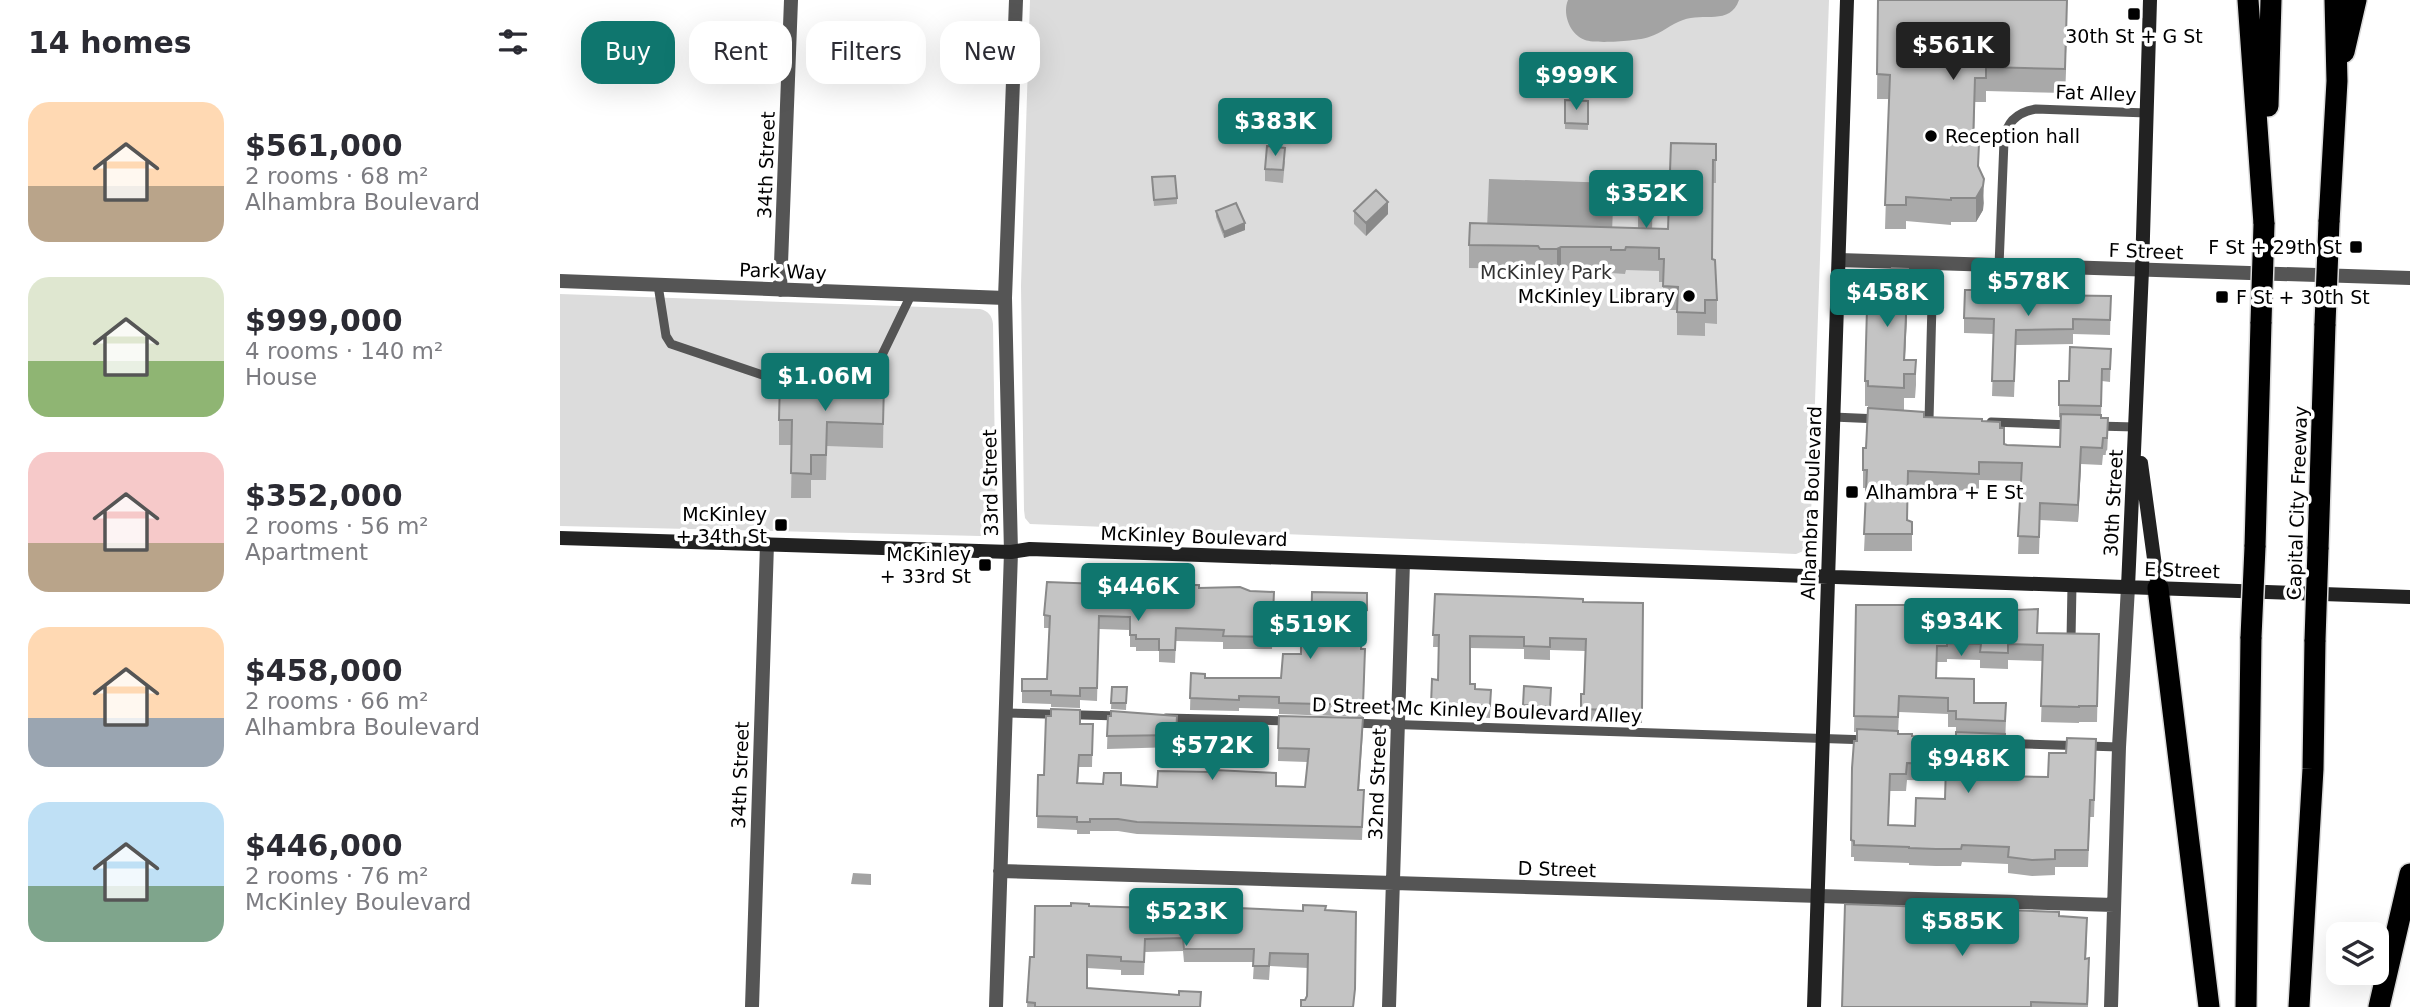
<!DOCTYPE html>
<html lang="en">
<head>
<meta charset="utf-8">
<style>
  body { margin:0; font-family:"DejaVu Sans",sans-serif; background:#f2f2f3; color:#2b2b33; height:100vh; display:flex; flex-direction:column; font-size:26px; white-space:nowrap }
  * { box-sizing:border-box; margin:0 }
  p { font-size:23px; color:#7c7c81 }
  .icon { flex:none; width:38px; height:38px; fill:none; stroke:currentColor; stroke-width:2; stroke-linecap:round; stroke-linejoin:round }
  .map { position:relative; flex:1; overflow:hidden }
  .drawer { display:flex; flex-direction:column; background:#fff; width:560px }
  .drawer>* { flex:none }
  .banner { position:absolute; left:21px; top:21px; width:665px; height:63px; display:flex; gap:14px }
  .buttons { position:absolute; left:1766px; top:922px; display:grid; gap:14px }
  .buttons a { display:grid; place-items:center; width:63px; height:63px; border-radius:14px; background:#fff; box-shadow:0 7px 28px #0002; font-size:35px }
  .price { position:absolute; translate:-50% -60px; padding:0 16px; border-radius:7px; background:#0f766e; color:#fff; font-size:23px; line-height:46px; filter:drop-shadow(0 2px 4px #0008) }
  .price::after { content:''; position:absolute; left:50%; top:42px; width:21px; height:16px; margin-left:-10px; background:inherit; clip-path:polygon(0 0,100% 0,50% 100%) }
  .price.active { background:#222; color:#fff }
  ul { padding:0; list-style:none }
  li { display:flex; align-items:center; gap:21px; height:175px; padding:0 28px }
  li span { display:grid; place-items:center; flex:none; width:196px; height:140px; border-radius:21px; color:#555 }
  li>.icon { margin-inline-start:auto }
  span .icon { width:84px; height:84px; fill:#fffc; stroke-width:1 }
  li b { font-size:30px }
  h2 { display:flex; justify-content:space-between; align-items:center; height:84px; padding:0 28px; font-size:30px }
  .pill { padding:0 24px; border-radius:21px; background:#fff; box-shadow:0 7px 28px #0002; font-size:24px; line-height:63px }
  .pill.active { background:#0f766e; color:#fff }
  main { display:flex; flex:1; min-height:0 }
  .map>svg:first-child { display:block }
  .green { fill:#dcdcdc }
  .water { fill:#a3a3a3 }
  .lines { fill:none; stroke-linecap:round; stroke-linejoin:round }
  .highway-casing { stroke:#dbdbdb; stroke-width:24 }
  .lane { stroke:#555; stroke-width:9 }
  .street { stroke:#555; stroke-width:14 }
  .secondary { stroke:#222; stroke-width:14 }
  .highway { stroke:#000; stroke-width:21 }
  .highway-bridge-casing { stroke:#dbdbdb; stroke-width:24; stroke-linecap:butt }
  .highway-bridge { stroke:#000; stroke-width:21 }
  .wall { fill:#a9a9a9; fill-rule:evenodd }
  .shaded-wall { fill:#898989 }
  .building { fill:#c4c4c4; stroke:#898989; stroke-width:2; fill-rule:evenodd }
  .poi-dot { fill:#000; stroke:#fff; stroke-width:2.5 }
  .labels { text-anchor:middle; stroke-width:7; stroke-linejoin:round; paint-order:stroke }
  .poi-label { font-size:19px; fill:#000; stroke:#fff; text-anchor:end }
  .street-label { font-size:19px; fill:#000; stroke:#fff }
  .park-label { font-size:19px; fill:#333; stroke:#fff }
</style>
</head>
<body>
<main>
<section class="drawer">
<h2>14 homes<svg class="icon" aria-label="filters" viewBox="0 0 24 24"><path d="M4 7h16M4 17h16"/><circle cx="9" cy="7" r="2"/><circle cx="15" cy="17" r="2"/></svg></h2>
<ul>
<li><span style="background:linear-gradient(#ffd9b3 60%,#b9a48a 0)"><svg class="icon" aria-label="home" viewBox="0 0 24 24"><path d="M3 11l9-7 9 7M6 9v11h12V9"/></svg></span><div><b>$561,000</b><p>2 rooms · 68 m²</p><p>Alhambra Boulevard</p></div></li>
<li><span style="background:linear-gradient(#dfe7d0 60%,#8fb573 0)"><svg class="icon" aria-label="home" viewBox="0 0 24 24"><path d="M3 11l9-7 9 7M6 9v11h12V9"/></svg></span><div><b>$999,000</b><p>4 rooms · 140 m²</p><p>House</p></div></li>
<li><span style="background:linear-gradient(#f6c9c9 65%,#b9a48a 0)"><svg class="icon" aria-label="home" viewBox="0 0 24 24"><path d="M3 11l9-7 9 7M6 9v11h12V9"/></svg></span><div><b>$352,000</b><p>2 rooms · 56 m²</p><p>Apartment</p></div></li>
<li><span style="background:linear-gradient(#ffd9b3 65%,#9aa5b1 0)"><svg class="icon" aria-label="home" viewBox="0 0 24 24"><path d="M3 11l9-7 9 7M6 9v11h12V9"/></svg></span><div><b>$458,000</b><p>2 rooms · 66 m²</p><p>Alhambra Boulevard</p></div></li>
<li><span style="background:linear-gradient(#bfe0f5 60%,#7fa58c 0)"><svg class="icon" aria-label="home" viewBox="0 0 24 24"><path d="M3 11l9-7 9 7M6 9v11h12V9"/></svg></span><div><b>$446,000</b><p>2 rooms · 76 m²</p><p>McKinley Boulevard</p></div></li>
</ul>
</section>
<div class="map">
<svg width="1850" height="1007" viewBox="0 0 1850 1007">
  <rect width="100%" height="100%" fill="#fff"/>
  <path class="green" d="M 470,0 L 1269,0 L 1250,545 L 1246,550 L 1236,554 L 470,524 L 465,518 L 464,510 L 461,286 Z
    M 0,294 L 420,309 C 428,311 432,315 433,324 L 436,527 L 431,533 L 420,536 L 0,526 Z"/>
  <path class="water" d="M 1008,0 L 1179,0 C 1170,26 1143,12 1123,20 C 1111,24 1102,33 1089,37 C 1078,41 1036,44 1025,40 C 1010,35 1002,14 1008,0 Z
    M 929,179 L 1054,183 L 1052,232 L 927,229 Z
    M 1079,184 L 1093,184 L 1092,232 L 1078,231 L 1078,214 L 1069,211 L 1069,203 L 1078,201 Z
    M 293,873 L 311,874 L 311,885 L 291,884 Z"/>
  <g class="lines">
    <defs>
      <path id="highway" d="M 1688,0 L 1704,224
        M 1784,52 L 1796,0
        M 1708,106 L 1711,0
        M 1769,222 L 1777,81 L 1775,0
        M 1695,547 L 1701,322
        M 1758,549 L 1765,324
        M 1598,588 L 1649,1007
        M 1686,1007 L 1691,637
        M 1739,1007 L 1753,769 L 1755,640
        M 1819,1007 L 1850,874"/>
    </defs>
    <use href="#highway" class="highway-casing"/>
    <path class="lane" d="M 1439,266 L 1444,141 C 1446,122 1458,112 1476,109 L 1587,113
      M 98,285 L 106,336 L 111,344 L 211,378 L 309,382 L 351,295
      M 1273,417 L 1319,419
      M 1369,420 L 1373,264
      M 1431,422 L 1511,425
      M 1536,426 L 1576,427
      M 1511,639 L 1512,585
      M 445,713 L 560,716
      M 606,718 L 728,721
      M 791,723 L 1309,740
      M 1435,743 L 1559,747"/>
    <path class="street" d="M 1279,260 L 1850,278
      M 0,281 L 445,298
      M 220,290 L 231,0
      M 440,871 L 1554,905
      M 192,1007 L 207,544
      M 436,1007 L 451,552 L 445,298 L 456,0
      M 829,1007 L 843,562
      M 1551,1007 L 1559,747 L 1568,587"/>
    <path class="secondary" d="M 1581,463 L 1598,588
      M 0,538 L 451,552 L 470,549 L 1850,597
      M 1568,587 L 1582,270 L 1590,0
      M 1254,1007 L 1287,0"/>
    <use href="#highway" class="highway"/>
    <defs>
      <path id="highway-bridge" d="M 1701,322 L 1704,224
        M 1765,324 L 1769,222
        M 1691,637 L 1695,547
        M 1755,640 L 1758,549"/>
    </defs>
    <use href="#highway-bridge" class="highway-bridge-casing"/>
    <use href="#highway-bridge" class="highway-bridge"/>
  </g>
  <path class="wall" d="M 1318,0 L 1507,14 L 1505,93 L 1426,91 L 1426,102 L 1415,102 L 1414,144 L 1419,167 L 1424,203 L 1423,210 L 1416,222 L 1391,222 L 1391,225 L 1346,221 L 1346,229 L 1325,229 L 1329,99 L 1317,99 Z
    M 1005,100 L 1028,101 L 1028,130 L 1005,129 Z
    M 1156,144 L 1156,183 L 1153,183 L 1152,259 L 1157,300 L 1157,324 L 1145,323 L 1145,336 L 1117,335 L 1117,310 L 1103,310 L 1103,282 L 1099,282 L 1099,271 L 1066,270 L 1065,274 L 1051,273 L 1051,271 L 1001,270 L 997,273 L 980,272 L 978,269 L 909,268 L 909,245 L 1108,229 Z
    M 725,161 L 723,183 L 705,181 L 705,169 Z
    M 592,184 L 617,198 L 617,204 L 594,206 Z
    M 656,211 L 685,230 L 664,238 L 656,217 Z
    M 794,211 L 828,214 L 806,236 L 794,224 Z
    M 1348,293 L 1345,360 L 1356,360 L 1356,385 L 1355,398 L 1344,398 L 1344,410 L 1364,417 L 1422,421 L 1440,428 L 1444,444 L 1447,445 L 1500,447 L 1501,418 L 1499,417 L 1499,381 L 1509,381 L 1551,349 L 1550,382 L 1542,381 L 1541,418 L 1548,435 L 1547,455 L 1543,455 L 1542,465 L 1521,464 L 1518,522 L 1480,520 L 1479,554 L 1458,554 L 1461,481 L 1419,480 L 1419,491 L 1348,489 L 1347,520 L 1352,522 L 1352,551 L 1304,551 L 1307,488 L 1303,488 L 1303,470 L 1306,448 L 1308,408 L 1308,406 L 1305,406 L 1305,381 Z
    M 1457,293 L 1551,296 L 1550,335 L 1513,334 L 1513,344 L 1456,345 L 1454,397 L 1432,396 L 1434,334 L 1404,333 L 1404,318 Z
    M 324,384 L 323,448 L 267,446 L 266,480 L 251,480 L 251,498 L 231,498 L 232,445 L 219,445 L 219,420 Z
    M 639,588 L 714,604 L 712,649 L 663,649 L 663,642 L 616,641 L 615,663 L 599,662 L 599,651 L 576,651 L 576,647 L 570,647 L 570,630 L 539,629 L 537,701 L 520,700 L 520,708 L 491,707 L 491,704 L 462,703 L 462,679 L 487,679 L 489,628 L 484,628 L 484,615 Z
    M 807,593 L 807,621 L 802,621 L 802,649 L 805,661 L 803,717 L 719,714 L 719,709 L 679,708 L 679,711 L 630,710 L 631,673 L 645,678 L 721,678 L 751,642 Z
    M 875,594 L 1023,602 L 1083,603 L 1082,723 L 1021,721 L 1021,694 L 1024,694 L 1025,651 L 990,650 L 990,660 L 964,659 L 964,649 L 910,648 L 910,684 L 915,689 L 931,690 L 930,718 L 890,715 L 890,718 L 871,717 L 872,679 L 878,680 L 879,647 L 873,647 Z
    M 1296,605 L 1357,607 L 1478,633 L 1539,634 L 1537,722 L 1519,722 L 1519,723 L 1481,722 L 1483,661 L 1448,660 L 1448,669 L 1420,668 L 1420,660 L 1387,659 L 1387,662 L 1377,662 L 1376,678 L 1414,703 L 1446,719 L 1444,776 L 1488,777 L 1536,756 L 1534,817 L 1530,817 L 1528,867 L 1495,867 L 1495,875 L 1472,876 L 1448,873 L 1448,864 L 1402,862 L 1401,866 L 1376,866 L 1349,865 L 1349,863 L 1294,861 L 1294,857 L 1291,857 L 1292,768 L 1297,741 L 1297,732 L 1294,732 ZM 1339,712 L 1388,714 L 1388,727 L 1396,727 L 1396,736 L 1387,737 L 1352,736 L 1338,734 ZM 1347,780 L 1385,781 L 1385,799 L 1355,826 L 1328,825 L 1330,791 L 1346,791 Z
    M 552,687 L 567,687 L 566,710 L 551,709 Z
    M 991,700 L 990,720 L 963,718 L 963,705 Z
    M 548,716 L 617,716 L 616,747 L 547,749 Z
    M 719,716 L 803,731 L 799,790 L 804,790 L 802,840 L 577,834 L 558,831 L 530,831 L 530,834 L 517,834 L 517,830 L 477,828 L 478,775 L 484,775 L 520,724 L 533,724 L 532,767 L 519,767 L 518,783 L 597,787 L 716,786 L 745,787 L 747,762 L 718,761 Z
    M 529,906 L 796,912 L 794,1007 L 741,1007 L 747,996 L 748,968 L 710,966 L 709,980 L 693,979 L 694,962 L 624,962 L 623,951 L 585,952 L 584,975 L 561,975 L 561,970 L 527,968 L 527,988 L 641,1007 L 467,1007 L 470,957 L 474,957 Z
    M 1499,916 L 1527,940 L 1526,959 L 1529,981 L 1528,1007 L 1282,1007 Z"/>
  <path class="shaded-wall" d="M 1507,0 L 1507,14 L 1505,93 L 1505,69 Z
    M 1424,179 L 1423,210 L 1416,222 L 1416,198 Z
    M 828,202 L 828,214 L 806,236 L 806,223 Z
    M 685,223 L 685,230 L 664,238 L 664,232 Z
    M 1001,247 L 1001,270 L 997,273 L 997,249 Z
    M 1348,269 L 1348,293 L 1344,374 Z
    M 1521,447 L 1521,464 L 1518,522 L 1518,505 Z"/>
  <path class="building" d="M 1318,0 L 1507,0 L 1505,69 L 1426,67 L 1426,78 L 1415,78 L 1413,144 L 1419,144 L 1418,166 L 1424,179 L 1423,186 L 1416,198 L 1391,198 L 1391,200 L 1346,197 L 1346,205 L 1325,205 L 1330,75 L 1317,74 Z
    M 1005,100 L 1028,101 L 1028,124 L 1005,123 Z
    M 1111,143 L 1156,144 L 1156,160 L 1153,160 L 1152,259 L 1155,260 L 1157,300 L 1145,300 L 1145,313 L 1117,312 L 1118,287 L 1103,286 L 1104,259 L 1099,259 L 1099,248 L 1066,247 L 1065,250 L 1051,250 L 1051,247 L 1001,247 L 997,249 L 980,249 L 978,246 L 909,245 L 910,223 L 1108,229 Z
    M 707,146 L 725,148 L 723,170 L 705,169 Z
    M 615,176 L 617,198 L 594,200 L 592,177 Z
    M 816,190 L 828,202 L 806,223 L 794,211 Z
    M 676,203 L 685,223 L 664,232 L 656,211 Z
    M 1332,268 L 1348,269 L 1344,360 L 1356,360 L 1355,374 L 1344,374 L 1344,388 L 1308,386 L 1308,381 L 1305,381 L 1308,271 L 1332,272 Z
    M 1405,290 L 1457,290 L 1457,293 L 1476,295 L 1551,296 L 1550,320 L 1513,319 L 1513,329 L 1456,330 L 1454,381 L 1432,381 L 1434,319 L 1404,318 Z
    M 1510,347 L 1551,349 L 1550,369 L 1542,369 L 1541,406 L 1499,405 L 1499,381 L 1509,381 Z
    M 220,379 L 324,384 L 323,424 L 267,422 L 266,455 L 251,455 L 251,474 L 231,473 L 232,420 L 219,420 Z
    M 1308,408 L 1364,412 L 1364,417 L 1422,419 L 1422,421 L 1440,422 L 1440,428 L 1444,428 L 1444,444 L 1447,445 L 1500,447 L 1501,414 L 1541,415 L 1541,418 L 1548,418 L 1547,438 L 1543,438 L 1542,448 L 1521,447 L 1518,505 L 1480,503 L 1479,537 L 1458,536 L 1462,463 L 1419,462 L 1419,474 L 1348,471 L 1347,520 L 1352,522 L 1352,534 L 1304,534 L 1307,470 L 1303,470 L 1303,448 L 1306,448 Z
    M 487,582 L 620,587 L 620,585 L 639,585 L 639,588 L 680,587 L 690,591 L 714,592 L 712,637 L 663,636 L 664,630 L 616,628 L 615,650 L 599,650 L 599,639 L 576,639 L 576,635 L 570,635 L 570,617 L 539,616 L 537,688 L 520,688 L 520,696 L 491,695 L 491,691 L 462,691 L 462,679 L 487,679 L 490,616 L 484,615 Z
    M 752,592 L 807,593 L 807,610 L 802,609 L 801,649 L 805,649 L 803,705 L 719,703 L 719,697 L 679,696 L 679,700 L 630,698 L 631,673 L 645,674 L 645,678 L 721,678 L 723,654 L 741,654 L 741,641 L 751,642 Z
    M 875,594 L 975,597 L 1023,599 L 1023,602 L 1083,603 L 1082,711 L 1021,709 L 1021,694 L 1024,694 L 1026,639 L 990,638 L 990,647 L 964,646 L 964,637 L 910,636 L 910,684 L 915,684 L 915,689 L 931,690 L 930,706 L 890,703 L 890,706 L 871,705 L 872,679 L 878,680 L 879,635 L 873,635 Z
    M 1296,605 L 1357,605 L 1357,607 L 1430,611 L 1478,609 L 1477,633 L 1539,634 L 1537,706 L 1519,706 L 1519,707 L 1481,706 L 1483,645 L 1448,644 L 1448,653 L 1420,652 L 1421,644 L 1387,643 L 1387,646 L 1377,646 L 1376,678 L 1414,679 L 1414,703 L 1446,703 L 1445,721 L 1396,719 L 1396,711 L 1388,711 L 1388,698 L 1339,696 L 1338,717 L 1294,716 Z
    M 964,686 L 991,688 L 990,707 L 963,705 Z
    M 552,687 L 567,687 L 566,703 L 551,703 Z
    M 491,709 L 520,710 L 520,724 L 533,724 L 532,755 L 519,755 L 517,783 L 543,784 L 544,773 L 561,773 L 561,785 L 597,787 L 598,771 L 654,772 L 654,770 L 716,773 L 716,786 L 745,787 L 749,749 L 718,748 L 719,716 L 803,718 L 798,790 L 804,790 L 802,827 L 577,822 L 558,819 L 530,819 L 530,822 L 517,822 L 517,817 L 477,816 L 478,775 L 484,775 L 486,716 L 491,716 Z
    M 551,711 L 617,716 L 616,735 L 547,736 L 548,716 L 551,716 Z
    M 1297,729 L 1338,731 L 1338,734 L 1352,734 L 1352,736 L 1387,737 L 1396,736 L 1396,732 L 1445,734 L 1443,776 L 1488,777 L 1489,753 L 1506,753 L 1507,738 L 1536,739 L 1534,800 L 1530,800 L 1528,850 L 1495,850 L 1495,859 L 1472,860 L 1448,857 L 1449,847 L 1402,845 L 1401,849 L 1376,849 L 1349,848 L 1349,847 L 1294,845 L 1294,841 L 1291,840 L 1292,768 L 1294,741 L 1297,741 ZM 1347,763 L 1386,764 L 1385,799 L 1356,798 L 1355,826 L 1328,825 L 1330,774 L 1346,774 Z
    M 591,901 L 616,903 L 678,903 L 678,908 L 743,911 L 743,905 L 766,906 L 765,910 L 796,912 L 795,989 L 793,1007 L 741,1007 L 741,1000 L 745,1000 L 747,996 L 748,954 L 710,953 L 709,966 L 693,966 L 694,949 L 624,949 L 623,938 L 585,939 L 584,962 L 561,961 L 561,957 L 527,955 L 527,988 L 619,995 L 619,991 L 641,992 L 640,1007 L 475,1007 L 475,1003 L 467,1002 L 470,957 L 474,957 L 475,906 L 511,906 L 511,903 L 529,904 L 529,906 L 591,908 Z
    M 1285,904 L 1499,912 L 1499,916 L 1527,918 L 1525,959 L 1529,958 L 1527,1004 L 1471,1002 L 1471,1007 L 1282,1007 Z"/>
  <g class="poi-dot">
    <rect x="1567" y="7" width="14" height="14" rx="3.5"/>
    <circle cx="1371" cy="136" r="7"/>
    <rect x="1789" y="240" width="14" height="14" rx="3.5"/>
    <circle cx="1129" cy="296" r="7"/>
    <rect x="1655" y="290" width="14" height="14" rx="3.5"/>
    <rect x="1285" y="485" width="14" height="14" rx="3.5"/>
    <rect x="214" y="518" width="14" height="14" rx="3.5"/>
    <rect x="418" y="558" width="14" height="14" rx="3.5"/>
  </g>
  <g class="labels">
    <g class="poi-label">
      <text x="1574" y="43" text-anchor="middle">30th St + G St</text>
      <text x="1385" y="143" text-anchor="start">Reception hall</text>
      <text x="1782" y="254">F St + 29th St</text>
      <text x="1115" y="303">McKinley Library</text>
      <text x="1676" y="304" text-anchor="start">F St + 30th St</text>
      <text x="1306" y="499" text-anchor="start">Alhambra + E St</text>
      <text x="207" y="521">McKinley<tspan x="207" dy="22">+ 34th St</tspan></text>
      <text x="411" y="561">McKinley<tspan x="411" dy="22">+ 33rd St</tspan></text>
    </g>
    <g class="street-label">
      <text transform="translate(1536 93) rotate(2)" y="7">Fat Alley</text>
      <text transform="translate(206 165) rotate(-88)" y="7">34th Street</text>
      <text transform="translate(1586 251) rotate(2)" y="7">F Street</text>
      <text transform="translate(223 271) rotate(2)" y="7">Park Way</text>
      <text transform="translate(430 483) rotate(-91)" y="7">33rd Street</text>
      <text transform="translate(1251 503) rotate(-88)" y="7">Alhambra Boulevard</text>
      <text transform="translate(1553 503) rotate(-87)" y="7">30th Street</text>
      <text transform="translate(1737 503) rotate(-88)" y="7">Capital City Freeway</text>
      <text transform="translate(634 536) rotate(2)" y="7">McKinley Boulevard</text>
      <text transform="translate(1622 570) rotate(2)" y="7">E Street</text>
      <text transform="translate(917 710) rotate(2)" y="7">D Street Mc Kinley Boulevard Alley</text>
      <text transform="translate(180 775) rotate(-88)" y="7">34th Street</text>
      <text transform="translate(817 784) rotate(-88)" y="7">32nd Street</text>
      <text transform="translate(997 869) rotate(2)" y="7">D Street</text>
    </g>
    <g class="park-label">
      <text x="986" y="279">McKinley Park</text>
    </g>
  </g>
</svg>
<div class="buttons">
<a><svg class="icon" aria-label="layers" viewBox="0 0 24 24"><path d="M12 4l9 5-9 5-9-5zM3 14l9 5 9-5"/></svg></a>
</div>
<b class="price active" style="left:1393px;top:82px">$561K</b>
<b class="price" style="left:1016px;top:112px">$999K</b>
<b class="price" style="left:715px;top:158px">$383K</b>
<b class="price" style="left:1086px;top:230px">$352K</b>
<b class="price" style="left:1468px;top:318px">$578K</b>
<b class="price" style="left:1327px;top:329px">$458K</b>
<b class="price" style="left:265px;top:413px">$1.06M</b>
<b class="price" style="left:578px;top:623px">$446K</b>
<b class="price" style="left:1401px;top:658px">$934K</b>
<b class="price" style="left:750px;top:661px">$519K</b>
<b class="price" style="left:652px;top:782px">$572K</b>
<b class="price" style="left:1408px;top:795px">$948K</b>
<b class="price" style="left:626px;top:948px">$523K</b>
<b class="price" style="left:1402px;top:958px">$585K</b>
<div class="banner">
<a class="pill active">Buy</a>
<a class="pill">Rent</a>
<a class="pill">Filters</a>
<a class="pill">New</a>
</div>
</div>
</main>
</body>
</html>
